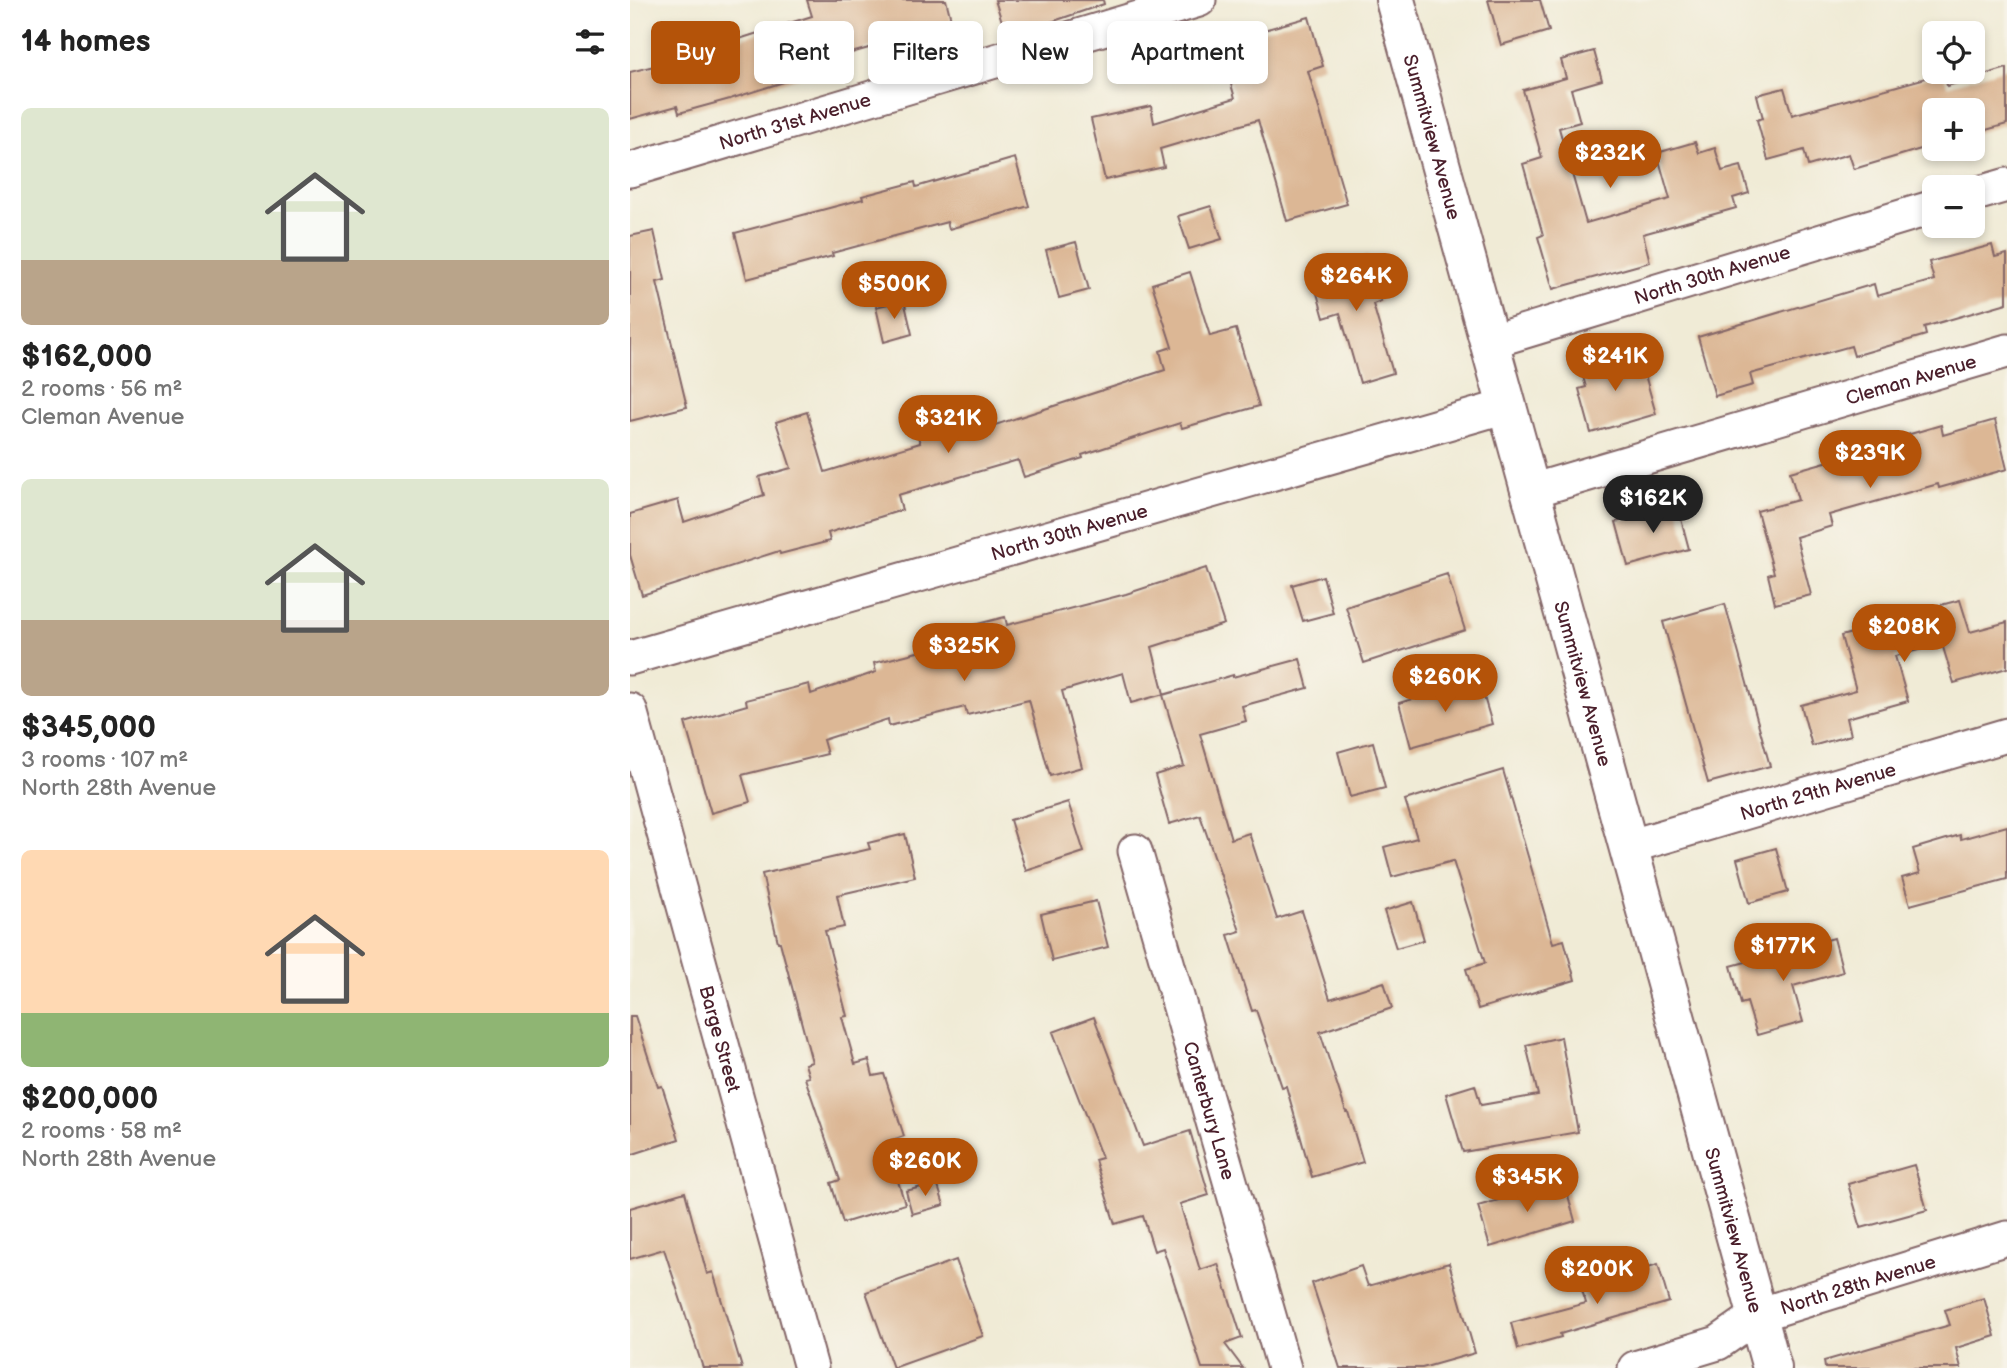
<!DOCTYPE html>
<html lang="en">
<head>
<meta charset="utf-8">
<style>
  body { margin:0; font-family:"Balsamiq Sans",sans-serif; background:#f6f6f6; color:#222; height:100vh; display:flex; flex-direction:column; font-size:26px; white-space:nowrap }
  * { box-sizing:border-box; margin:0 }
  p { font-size:23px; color:#767676 }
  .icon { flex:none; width:38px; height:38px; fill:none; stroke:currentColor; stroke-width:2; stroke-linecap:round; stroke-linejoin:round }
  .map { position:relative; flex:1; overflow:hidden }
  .drawer { display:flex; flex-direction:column; background:#fff; width:630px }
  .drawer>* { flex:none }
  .top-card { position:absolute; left:21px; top:21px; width:665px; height:63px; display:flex; gap:14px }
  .controls { position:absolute; left:1292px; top:21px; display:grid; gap:14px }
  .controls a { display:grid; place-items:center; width:63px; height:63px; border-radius:10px; background:#fff; box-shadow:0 4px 10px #0003; font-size:35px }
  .price { position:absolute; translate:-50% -60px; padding:0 16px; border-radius:24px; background:#b45309; color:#fff; font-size:23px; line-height:46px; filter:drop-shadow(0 2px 4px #0008) }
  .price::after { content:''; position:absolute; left:50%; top:42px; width:21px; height:16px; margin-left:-10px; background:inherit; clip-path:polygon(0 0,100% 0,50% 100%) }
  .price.active { background:#222; color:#fff }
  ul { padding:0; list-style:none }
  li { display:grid; align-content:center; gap:14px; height:371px; padding:0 21px }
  li span { display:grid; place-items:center; height:217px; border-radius:10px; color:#555 }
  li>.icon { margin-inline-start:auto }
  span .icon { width:126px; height:126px; fill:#fffc; stroke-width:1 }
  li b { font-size:30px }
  h2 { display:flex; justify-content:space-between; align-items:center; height:84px; padding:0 21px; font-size:30px }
  .tag { padding:0 24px; border-radius:10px; background:#fff; box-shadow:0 4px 10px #0003; font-size:24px; line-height:63px }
  .tag.active { background:#b45309; color:#fff }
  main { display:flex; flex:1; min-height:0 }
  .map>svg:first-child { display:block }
  .building { fill:#dcb795 }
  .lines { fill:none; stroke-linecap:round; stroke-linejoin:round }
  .minor-casing { stroke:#846667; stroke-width:37 }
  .secondary-casing { stroke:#846667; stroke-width:42 }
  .minor { stroke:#fff; stroke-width:33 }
  .secondary { stroke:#fff; stroke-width:38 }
  .labels { text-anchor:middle; stroke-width:5; stroke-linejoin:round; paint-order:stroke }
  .street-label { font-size:19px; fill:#4a1f2b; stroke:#f7f3e8 }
</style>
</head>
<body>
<main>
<section class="drawer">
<h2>14 homes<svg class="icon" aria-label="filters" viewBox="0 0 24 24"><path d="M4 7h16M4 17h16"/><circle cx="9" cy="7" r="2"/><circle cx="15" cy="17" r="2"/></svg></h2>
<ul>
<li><span style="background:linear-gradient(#dfe7d0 70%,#b9a48a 0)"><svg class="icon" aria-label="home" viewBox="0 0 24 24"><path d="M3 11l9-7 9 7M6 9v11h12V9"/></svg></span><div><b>$162,000</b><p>2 rooms · 56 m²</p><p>Cleman Avenue</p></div></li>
<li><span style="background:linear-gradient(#dfe7d0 65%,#b9a48a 0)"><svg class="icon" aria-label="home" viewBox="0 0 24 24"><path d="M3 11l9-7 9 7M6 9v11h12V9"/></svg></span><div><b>$345,000</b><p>3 rooms · 107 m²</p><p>North 28th Avenue</p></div></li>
<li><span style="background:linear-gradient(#ffd9b3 75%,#8fb573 0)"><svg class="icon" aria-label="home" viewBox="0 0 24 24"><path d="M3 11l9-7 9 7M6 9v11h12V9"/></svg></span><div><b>$200,000</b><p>2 rooms · 58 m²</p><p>North 28th Avenue</p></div></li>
</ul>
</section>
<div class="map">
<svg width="1377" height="1368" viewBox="0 0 1377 1368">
  <rect width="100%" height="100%" fill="#f7f3e8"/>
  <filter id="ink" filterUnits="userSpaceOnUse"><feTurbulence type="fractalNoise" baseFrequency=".0143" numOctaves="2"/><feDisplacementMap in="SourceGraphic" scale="14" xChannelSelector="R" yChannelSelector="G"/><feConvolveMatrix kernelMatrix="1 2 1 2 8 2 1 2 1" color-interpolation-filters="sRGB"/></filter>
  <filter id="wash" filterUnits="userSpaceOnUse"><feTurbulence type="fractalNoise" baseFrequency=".00686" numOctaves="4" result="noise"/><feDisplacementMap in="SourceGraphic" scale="28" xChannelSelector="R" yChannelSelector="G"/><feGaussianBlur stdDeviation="1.57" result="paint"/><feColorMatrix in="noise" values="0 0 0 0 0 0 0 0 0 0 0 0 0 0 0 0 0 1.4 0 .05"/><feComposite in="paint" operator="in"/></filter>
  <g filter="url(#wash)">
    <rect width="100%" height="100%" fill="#f0ebd6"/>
    <g id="blocks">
      <path class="building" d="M 177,0 L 316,0 L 326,39 L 271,53 L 267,40 L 179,65 L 182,73 L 100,99 L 49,113 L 47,106 L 0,119 L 0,72 L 36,63 L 32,50 L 88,36 L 90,45 L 182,16 Z
        M 365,0 L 473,0 L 474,4 L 377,37 Z
        M 858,0 L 910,0 L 919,31 L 871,45 Z
        M 679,17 L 693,66 L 678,71 L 717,204 L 657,221 L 628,120 L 530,149 L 534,167 L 475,180 L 461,119 L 521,106 L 524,123 L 605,98 L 589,43 Z
        M 964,51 L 972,80 L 941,89 L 950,122 L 929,128 L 956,223 L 1040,199 L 1027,153 L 1065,142 L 1069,153 L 1085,148 L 1092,171 L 1111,166 L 1119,193 L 1103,198 L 1106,208 L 1013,234 L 1020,262 L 923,289 L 908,237 L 913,235 L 893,164 L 912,158 L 893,90 L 936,78 L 931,60 Z
        M 1377,68 L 1377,124 L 1342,134 L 1342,110 L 1304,110 L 1304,145 L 1271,155 L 1224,169 L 1219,154 L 1178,166 L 1174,150 L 1138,160 L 1127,120 L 1133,118 L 1127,95 L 1154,88 L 1162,115 L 1314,73 L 1317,86 Z
        M 385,158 L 399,206 L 319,229 L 317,222 L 202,253 L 203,256 L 117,279 L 105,233 L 233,199 L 232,196 L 285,182 L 286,187 Z
        M 581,206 L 592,239 L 559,249 L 548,216 Z
        M 24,231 L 35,280 L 27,282 L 57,407 L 0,421 L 0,236 Z
        M 446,242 L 459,290 L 429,298 L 416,250 Z
        M 1362,245 L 1365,257 L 1377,254 L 1377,303 L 1294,327 L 1296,335 L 1224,356 L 1221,346 L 1120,374 L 1123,385 L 1085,396 L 1068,337 L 1244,284 L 1247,296 L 1304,280 L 1299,262 Z
        M 738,256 L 751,301 L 743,304 L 763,373 L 730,383 L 710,313 L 694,318 L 681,272 Z
        M 560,272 L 580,336 L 606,329 L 629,406 L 552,428 L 550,423 L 452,455 L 453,458 L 394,477 L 388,460 L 268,495 L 272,510 L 198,533 L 200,541 L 150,554 L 149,551 L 12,595 L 0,555 L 0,514 L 48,500 L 54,522 L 134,495 L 129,477 L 161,468 L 146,422 L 177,412 L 195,472 L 290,443 L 286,430 L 351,411 L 356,428 L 535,370 L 530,351 L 542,347 L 522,284 Z
        M 274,300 L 282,334 L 254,342 L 246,307 Z
        M 985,356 L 987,363 L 1010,357 L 1026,414 L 961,433 L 949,389 L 956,387 L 950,366 Z
        M 1365,420 L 1377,469 L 1309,488 L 1308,484 L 1199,515 L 1202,526 L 1166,537 L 1181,595 L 1145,604 L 1138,575 L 1144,573 L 1127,511 L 1168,500 L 1160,472 L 1271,441 L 1270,437 L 1311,425 L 1313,435 Z
        M 1047,504 L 1059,549 L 998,566 L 986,522 Z
        M 576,568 L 594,624 L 522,647 L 534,694 L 501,703 L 493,673 L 432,691 L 452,767 L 420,776 L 399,700 L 337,715 L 335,707 L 259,726 L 258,719 L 193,740 L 197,754 L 112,775 L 120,802 L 81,813 L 55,723 L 117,705 L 116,700 L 179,684 L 181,694 L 246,672 L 244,663 L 319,644 L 316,632 L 375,617 L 377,625 L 496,594 Z
        M 817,574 L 835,630 L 734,663 L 716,607 Z
        M 693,576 L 703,613 L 673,621 L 662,585 Z
        M 1330,600 L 1340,632 L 1377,622 L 1377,668 L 1324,683 L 1312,644 L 1265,656 L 1278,701 L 1217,718 L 1221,735 L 1182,746 L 1171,705 L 1226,690 L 1211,636 L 1289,614 L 1288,611 Z
        M 1095,604 L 1140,766 L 1078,783 L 1033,622 Z
        M 670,659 L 678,688 L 612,706 L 616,721 L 570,734 L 601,839 L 619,833 L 647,919 L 672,911 L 700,999 L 754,982 L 762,1008 L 690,1032 L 716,1112 L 718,1112 L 733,1162 L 682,1177 L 656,1086 L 652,1087 L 626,1010 L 622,1011 L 598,935 L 610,931 L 570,815 L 539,824 L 525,775 L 554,766 L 533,695 L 603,675 L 603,677 Z
        M 849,680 L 862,724 L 781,747 L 769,703 Z
        M 743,742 L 755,788 L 720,797 L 708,752 Z
        M 873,770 L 923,943 L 934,940 L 945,980 L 848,1009 L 836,969 L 855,963 L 823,861 L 762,877 L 754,847 L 787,838 L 775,800 Z
        M 438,802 L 454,852 L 396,871 L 380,820 Z
        M 1377,826 L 1377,879 L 1280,905 L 1272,878 L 1290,873 L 1283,849 L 1330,835 L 1331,839 Z
        M 275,834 L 285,877 L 207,895 L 214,927 L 195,931 L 217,1016 L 212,1017 L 225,1064 L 239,1060 L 243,1076 L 254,1074 L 274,1136 L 256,1142 L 275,1204 L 213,1223 L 201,1183 L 210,1180 L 175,1078 L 179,1077 L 175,1064 L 182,1062 L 150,942 L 148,942 L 132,874 L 240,849 L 238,843 Z
        M 1146,848 L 1158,892 L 1119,903 L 1107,859 Z
        M 466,901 L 478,947 L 422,961 L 411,914 Z
        M 783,902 L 794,940 L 766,948 L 754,911 Z
        M 1204,938 L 1213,972 L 1163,986 L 1173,1022 L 1127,1035 L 1117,1002 L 1111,1004 L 1101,966 Z
        M 0,1016 L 5,1016 L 28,1087 L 32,1086 L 49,1139 L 0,1155 Z
        M 464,1017 L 513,1146 L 560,1131 L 579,1195 L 550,1204 L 570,1270 L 588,1264 L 612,1338 L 595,1344 L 613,1368 L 572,1368 L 533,1248 L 524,1251 L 513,1216 L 485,1224 L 465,1160 L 472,1158 L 423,1032 Z
        M 931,1037 L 948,1132 L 833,1152 L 816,1094 L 845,1085 L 851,1105 L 908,1095 L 896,1045 Z
        M 1284,1165 L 1297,1210 L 1231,1228 L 1218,1184 Z
        M 934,1181 L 945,1221 L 860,1247 L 848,1206 Z
        M 307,1183 L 314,1205 L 282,1214 L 276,1191 Z
        M 55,1192 L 77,1274 L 83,1272 L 112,1368 L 73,1368 L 34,1249 L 0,1259 L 0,1208 Z
        M 326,1260 L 353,1336 L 263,1368 L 236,1292 Z
        M 819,1263 L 845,1353 L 792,1368 L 710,1368 L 682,1283 L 731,1266 L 738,1286 Z
        M 1028,1264 L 1039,1302 L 930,1334 L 931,1337 L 888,1349 L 881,1323 L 956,1303 L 951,1287 Z
        M 1354,1298 L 1365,1336 L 1326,1348 L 1331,1368 L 1195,1368 L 1194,1361 L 1320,1325 L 1315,1310 Z"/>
    </g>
  </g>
  <g filter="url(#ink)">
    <use href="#blocks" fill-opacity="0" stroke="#846667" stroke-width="2"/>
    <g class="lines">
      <defs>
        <g id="minor">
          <path id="s1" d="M 0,170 L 569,0"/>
          <path d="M 1342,195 L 1377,185"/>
          <path id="s2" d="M 859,342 L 1304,207"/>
          <path id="s3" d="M 901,491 L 1377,351"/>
          <path id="s4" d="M 0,658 L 877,406"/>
          <path id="s5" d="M 0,710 L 181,1368"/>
          <path id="s6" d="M 998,847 L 1377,735"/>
          <path id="s7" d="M 505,851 L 654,1368"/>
          <path id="s8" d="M 1005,1368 L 1088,1343 L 1128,1315 L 1377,1238"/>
        </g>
        <g id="secondary">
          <path id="s9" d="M 765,0 L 1142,1368"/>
        </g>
      </defs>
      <use href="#minor" class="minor-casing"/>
      <use href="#secondary" class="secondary-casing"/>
      <use href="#minor" class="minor"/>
      <use href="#secondary" class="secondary"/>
    </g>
  </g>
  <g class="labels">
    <g class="street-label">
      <text dy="7" stroke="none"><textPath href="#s1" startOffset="172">North 31st Avenue</textPath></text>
      <text dy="7" stroke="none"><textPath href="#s9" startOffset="142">Summitview Avenue</textPath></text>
      <text dy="7" stroke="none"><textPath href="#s2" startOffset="233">North 30th Avenue</textPath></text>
      <text dy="7" stroke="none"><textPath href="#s3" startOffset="396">Cleman Avenue</textPath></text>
      <text dy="7" stroke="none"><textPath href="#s4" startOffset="457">North 30th Avenue</textPath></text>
      <text dy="7" stroke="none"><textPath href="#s9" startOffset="709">Summitview Avenue</textPath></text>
      <text dy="7" stroke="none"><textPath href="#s6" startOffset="198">North 29th Avenue</textPath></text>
      <text dy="7" stroke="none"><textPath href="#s5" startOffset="341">Barge Street</textPath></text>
      <text dy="7" stroke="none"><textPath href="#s7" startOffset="270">Canterbury Lane</textPath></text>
      <text dy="7" stroke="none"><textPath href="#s9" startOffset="1276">Summitview Avenue</textPath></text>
      <text dy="7" stroke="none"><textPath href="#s8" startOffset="240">North 28th Avenue</textPath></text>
    </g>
  </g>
</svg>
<div class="controls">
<a><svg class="icon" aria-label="locate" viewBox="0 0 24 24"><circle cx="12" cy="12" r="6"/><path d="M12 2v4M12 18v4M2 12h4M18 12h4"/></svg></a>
<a>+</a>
<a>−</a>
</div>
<b class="price" style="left:980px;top:190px">$232K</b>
<b class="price" style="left:726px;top:313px">$264K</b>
<b class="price" style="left:264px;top:321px">$500K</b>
<b class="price" style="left:985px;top:393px">$241K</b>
<b class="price" style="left:318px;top:455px">$321K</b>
<b class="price" style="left:1240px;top:490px">$239K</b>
<b class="price active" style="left:1023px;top:535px">$162K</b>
<b class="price" style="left:1274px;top:664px">$208K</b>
<b class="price" style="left:334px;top:683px">$325K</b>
<b class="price" style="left:815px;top:714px">$260K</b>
<b class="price" style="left:1153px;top:983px">$177K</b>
<b class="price" style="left:295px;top:1198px">$260K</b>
<b class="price" style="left:897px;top:1214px">$345K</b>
<b class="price" style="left:967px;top:1306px">$200K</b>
<div class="top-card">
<a class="tag active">Buy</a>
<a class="tag">Rent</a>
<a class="tag">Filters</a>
<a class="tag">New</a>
<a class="tag">Apartment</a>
</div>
</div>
</main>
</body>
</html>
